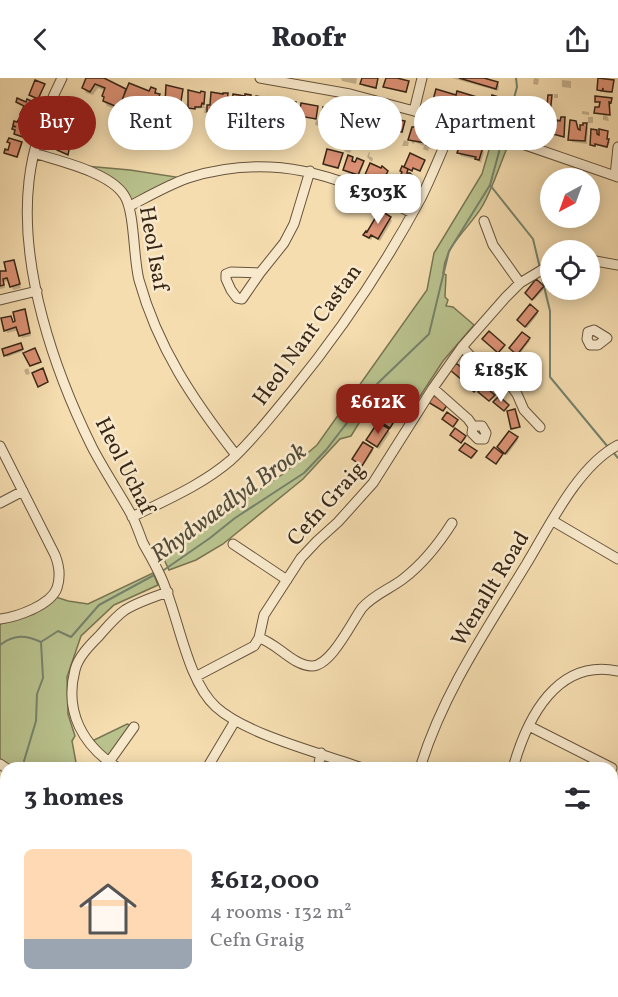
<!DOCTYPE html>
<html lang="en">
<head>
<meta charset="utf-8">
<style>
  body { margin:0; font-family:Vollkorn,serif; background:#f7f7f7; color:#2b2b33; height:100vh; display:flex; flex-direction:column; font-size:22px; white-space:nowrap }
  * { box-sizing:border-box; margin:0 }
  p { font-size:20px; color:#7c7c81 }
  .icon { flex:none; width:33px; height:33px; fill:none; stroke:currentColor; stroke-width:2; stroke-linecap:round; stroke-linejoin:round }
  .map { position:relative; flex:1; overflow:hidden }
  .panel { position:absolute; left:0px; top:684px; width:618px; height:236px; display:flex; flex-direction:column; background:#fff; border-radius:18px 18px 0 0; box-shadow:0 3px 15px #0003 }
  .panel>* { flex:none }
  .hud { position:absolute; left:18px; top:18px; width:582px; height:54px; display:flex; gap:12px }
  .needle { width:39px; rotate:221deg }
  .controls { position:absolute; left:540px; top:90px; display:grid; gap:12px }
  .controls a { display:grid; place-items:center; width:60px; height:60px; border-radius:50%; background:#fff; box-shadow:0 3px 15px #0003; font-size:30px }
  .price { position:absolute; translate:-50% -51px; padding:0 14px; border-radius:12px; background:#fff; color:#222; font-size:20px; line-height:39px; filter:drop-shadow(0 2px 3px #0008) }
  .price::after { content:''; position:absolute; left:50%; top:36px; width:18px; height:14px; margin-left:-9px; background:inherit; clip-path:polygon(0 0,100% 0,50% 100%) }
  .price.on { background:#8f2418; color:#fff }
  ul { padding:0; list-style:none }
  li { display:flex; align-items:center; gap:18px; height:150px; padding:0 24px }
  li span { display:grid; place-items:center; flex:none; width:168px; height:120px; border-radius:9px; color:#555 }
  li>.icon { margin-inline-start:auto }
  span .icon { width:72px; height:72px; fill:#fffc; stroke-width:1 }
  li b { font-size:26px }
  h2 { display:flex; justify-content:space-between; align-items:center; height:72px; padding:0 24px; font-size:26px }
  .chip { padding:0 21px; border-radius:27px; background:#fff; box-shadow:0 3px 15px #0003; font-size:21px; line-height:54px }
  .chip.on { background:#8f2418; color:#fff }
  header { display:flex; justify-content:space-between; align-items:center; height:78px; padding:0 24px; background:#fff; font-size:27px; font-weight:800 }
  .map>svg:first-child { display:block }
  .green { fill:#b9c28d; stroke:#787452; stroke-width:1.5 }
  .shadow { fill:#0003 }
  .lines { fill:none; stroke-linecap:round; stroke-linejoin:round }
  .stream { stroke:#75816c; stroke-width:2 }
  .building { fill:#dd9275; stroke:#382616; stroke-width:1.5 }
  .minor-casing { stroke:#67543c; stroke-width:11 }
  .highway-casing { stroke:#382616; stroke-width:16 }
  .minor { stroke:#f8e9cc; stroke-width:9 }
  .highway { stroke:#f5ddb0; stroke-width:14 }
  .labels { text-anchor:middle; stroke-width:5; stroke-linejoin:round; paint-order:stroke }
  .street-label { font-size:22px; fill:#382616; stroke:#f8e9cc }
  .water-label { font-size:24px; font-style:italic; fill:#514c3a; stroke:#f8e9cc }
</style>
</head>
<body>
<header><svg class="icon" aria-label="back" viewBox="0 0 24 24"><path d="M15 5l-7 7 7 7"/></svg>Roofr<svg class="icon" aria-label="share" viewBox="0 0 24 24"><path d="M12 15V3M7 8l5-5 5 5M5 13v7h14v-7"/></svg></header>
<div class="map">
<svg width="618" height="919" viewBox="0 0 618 919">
  <rect width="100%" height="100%" fill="#f5ddb0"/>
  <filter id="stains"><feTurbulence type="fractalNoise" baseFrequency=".00333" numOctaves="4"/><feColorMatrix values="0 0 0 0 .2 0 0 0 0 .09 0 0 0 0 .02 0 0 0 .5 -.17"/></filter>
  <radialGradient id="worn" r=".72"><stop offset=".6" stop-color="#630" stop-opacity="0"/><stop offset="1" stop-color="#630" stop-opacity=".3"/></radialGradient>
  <path class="green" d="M 491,65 L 507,70 C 499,89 493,109 483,127 C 470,150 445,166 443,195 L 446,197 L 445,219 L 448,222 L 446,228 L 453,229 L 474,247 L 443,283 L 413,329 L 381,309 L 351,358 L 340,361 L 303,401 L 223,466 L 196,482 L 169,492 L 162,477 L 283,396 L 317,367 L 427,212 L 434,175 L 482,96 Z
    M 74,87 L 130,92 L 189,101 L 130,127 L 123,115 Z
    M 153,495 L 158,507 L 114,527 L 81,558 L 67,599 L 68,636 L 75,658 L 72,663 L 77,690 L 50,690 L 50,688 L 46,690 L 6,690 L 0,686 L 0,546 L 34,536 L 56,519 L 68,523 L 88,526 Z
    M 127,646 L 134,649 L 109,684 L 88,665 Z
    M 612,822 L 618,825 L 618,919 L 567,919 L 569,914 L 612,914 Z
    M 374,914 L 547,914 L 564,919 L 373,919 Z"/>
  <path class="shadow" d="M 96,0 L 101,0 L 125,12 L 127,15 L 150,15 L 155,12 L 161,21 L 154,37 L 139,31 L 142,37 L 140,44 L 117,37 L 115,31 L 107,28 L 104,23 L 106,13 L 98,10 L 93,17 L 86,15 L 84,10 Z
    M 341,0 L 357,0 L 356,6 L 342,3 Z
    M 363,0 L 376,0 L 378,3 L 376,11 L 363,8 Z
    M 387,0 L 408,5 L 407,15 L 386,10 Z
    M 452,0 L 479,0 L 497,5 L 499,8 L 498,13 Z
    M 534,0 L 539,1 L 538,7 L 533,6 Z
    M 562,2 L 571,3 L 571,10 L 562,9 Z
    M 600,2 L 613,3 L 612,15 L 605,15 L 602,9 L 602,14 L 600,14 Z
    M 44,7 L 39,22 L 32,18 L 31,17 Z
    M 182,13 L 181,24 L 167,25 L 166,24 Z
    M 193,15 L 205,15 L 204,28 L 209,32 L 212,16 L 227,17 L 227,28 L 219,27 L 218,32 L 211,31 L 210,36 L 206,31 L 206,35 L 204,35 L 205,30 L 190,31 Z
    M 554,16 L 558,16 L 558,20 L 554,20 Z
    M 250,18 L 250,32 L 255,33 L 253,40 L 249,40 L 249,27 L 246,33 L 243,33 L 243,30 L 235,29 Z
    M 457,18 L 491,24 L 501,21 L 504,26 L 502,33 L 497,31 L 494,46 L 485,43 L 482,39 L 483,36 L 458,28 L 457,32 L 437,26 L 434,22 Z
    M 611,21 L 610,38 L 607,37 L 609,43 L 603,42 L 603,37 L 596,34 L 600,31 L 601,26 L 596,23 Z
    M 272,22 L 271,34 L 262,33 L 262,36 L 259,36 L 255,30 Z
    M 17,24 L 35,26 L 31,41 L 23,37 L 25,29 Z
    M 182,25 L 187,26 L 185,33 L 180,32 Z
    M 295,26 L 294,39 L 299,40 L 298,46 L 292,44 L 293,38 L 278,34 Z
    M 79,30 L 82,35 L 78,45 L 83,47 L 82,51 L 76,50 L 78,44 L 66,39 Z
    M 228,30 L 233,30 L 232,37 L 227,37 Z
    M 317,30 L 316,42 L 321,44 L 320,48 L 315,47 L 316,42 L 300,37 Z
    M 360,33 L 358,49 L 356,48 L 355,44 L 345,40 Z
    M 582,33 L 589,34 L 589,37 L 582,36 Z
    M 339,34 L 337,46 L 343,47 L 342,53 L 334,49 L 334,44 L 322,40 Z
    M 271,36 L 276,37 L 276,43 L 270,42 Z
    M 543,36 L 543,55 L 528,53 L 529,37 L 533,38 L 533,43 L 539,43 Z
    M 381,38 L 380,49 L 369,46 L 367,48 L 366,46 Z
    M 588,39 L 593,39 L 593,45 L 588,45 Z
    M 404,44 L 403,55 L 388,50 Z
    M 15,45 L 27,45 L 28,47 L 24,60 L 15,56 L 16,53 L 13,50 Z
    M 575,45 L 581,54 L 586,47 L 588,50 L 587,66 L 572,64 L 570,61 Z
    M 74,53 L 74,57 L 71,56 L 68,64 L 59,60 Z
    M 596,53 L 597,58 L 607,54 L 608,62 L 610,64 L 607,70 L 596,67 L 595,69 L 592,68 Z
    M 381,56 L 386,57 L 385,62 L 380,61 Z
    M 433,56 L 435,60 L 431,71 L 429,70 L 428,73 L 423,71 L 424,68 L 415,64 L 414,66 L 412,65 L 410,62 Z
    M 404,62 L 409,64 L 408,68 L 402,68 Z
    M 9,64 L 22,67 L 18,80 L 6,74 L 9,73 Z
    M 346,66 L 352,71 L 350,75 L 344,73 Z
    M 482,70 L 484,74 L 481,85 L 477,82 L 461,78 L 459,75 Z
    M 369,74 L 370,75 L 369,78 L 373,80 L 372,84 L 367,79 Z
    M 342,77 L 339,91 L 325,88 L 324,86 Z
    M 352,80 L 353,84 L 363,84 L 364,86 L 359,98 L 345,92 Z
    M 407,92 L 414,103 L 406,121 L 396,116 L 395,113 Z
    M 386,94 L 391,103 L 388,109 L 383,103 L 381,108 L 368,102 L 366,99 Z
    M 390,140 L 392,143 L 380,163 L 373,159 L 371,162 L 367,160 L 365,157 Z
    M 15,187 L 21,210 L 13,212 L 9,202 L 4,204 L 5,210 L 0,211 L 0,195 L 8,194 Z
    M 543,209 L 544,211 L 534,222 L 527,217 Z
    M 537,234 L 538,236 L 527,250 L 520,243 Z
    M 26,236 L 31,258 L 22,260 L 19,252 L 7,255 L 6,252 Z
    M 523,256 L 530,263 L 518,278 L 511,272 Z
    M 20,266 L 23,273 L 7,279 L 6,277 Z
    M 28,290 L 30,296 L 26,297 L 24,292 Z
    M 400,333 L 401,335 L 391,350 L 382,344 Z
    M 388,352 L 390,355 L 379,371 L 370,365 L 368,362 Z
    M 452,357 L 465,359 L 466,360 L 462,365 L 476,376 L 472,381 L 462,374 L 464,367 Z
    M 517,360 L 518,362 L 507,377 L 499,371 Z
    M 372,371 L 373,373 L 363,388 L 355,383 L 354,381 Z"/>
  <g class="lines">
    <path class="stream" d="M 504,58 L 517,9 L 516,0
      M 490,107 L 533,161 L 540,190
      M 541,196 L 550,233 L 550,299 L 608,369
      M 612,373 L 618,380
      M 161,494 L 210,460 L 235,440 L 304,395 L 326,372 L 377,306 L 429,256 L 449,173 L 490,107 L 502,63
      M 0,567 C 14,556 26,557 41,564 L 58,553 L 71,559 L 99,527 L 156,496
      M 24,683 L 36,643 L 37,616 L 43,600 L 41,564"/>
  </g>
  <path class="building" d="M 86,0 L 104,0 L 126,11 L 122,23 L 141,31 L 137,40 L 113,33 L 115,28 L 103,23 L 104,19 L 102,18 L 105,10 L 95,6 L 90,14 L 82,10 Z
    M 362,0 L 378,0 L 376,10 L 360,6 Z
    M 386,0 L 397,0 L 409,3 L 406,14 L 383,9 Z
    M 459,0 L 484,0 L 498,4 L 496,11 Z
    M 598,0 L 614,2 L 612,14 L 603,13 L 603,10 L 602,13 L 597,12 Z
    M 35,2 L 45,6 L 38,21 L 29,17 Z
    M 129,5 L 149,13 L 151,9 L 156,11 L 155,15 L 160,16 L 152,35 L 122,22 Z
    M 166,7 L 183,11 L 181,23 L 177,22 L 177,24 L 173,23 L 172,21 L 171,25 L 165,24 Z
    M 436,11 L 456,17 L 457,13 L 490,23 L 492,17 L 502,20 L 500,29 L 495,28 L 492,42 L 481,39 L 483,33 L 455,24 L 454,28 L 433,22 Z
    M 188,12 L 200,15 L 201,13 L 205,14 L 204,26 L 202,25 L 201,29 L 195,29 L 195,31 L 188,30 Z
    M 211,14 L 223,16 L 223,15 L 228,15 L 227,27 L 219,26 L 218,31 L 210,30 L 210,35 L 207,34 L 207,27 L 210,27 Z
    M 233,16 L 245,18 L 245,16 L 251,17 L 250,29 L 247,29 L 246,32 L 241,32 L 241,28 L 235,30 L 232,28 Z
    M 548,17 L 552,17 L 550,36 L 543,33 L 544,27 L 547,28 Z
    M 256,18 L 273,21 L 271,33 L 262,32 L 261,35 L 256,34 L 257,30 L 254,30 Z
    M 595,18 L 612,20 L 611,25 L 609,24 L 610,37 L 594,35 L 595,29 L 599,29 L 600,24 L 595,24 Z
    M 17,20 L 26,24 L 27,21 L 36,25 L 30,40 L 20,36 L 24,28 L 16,24 Z
    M 278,22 L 296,24 L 294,37 L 276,34 Z
    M 71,25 L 80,29 L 79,31 L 82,32 L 78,43 L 65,40 Z
    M 301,25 L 318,28 L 316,41 L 299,38 Z
    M 323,29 L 335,33 L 335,31 L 339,32 L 336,49 L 332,48 L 333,43 L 321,41 Z
    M 345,29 L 356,33 L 357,31 L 361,32 L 357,48 L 353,47 L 354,43 L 343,41 Z
    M 367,33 L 371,35 L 382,37 L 379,48 L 368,45 L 368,47 L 364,46 Z
    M 539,34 L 544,35 L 543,53 L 526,51 L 527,36 L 533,37 L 533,41 L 538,42 Z
    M 550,38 L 554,39 L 554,46 L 556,47 L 557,42 L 560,43 L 561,39 L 565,39 L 564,59 L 553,56 L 553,57 L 548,57 Z
    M 389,39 L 400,43 L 400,42 L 405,43 L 402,54 L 386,50 Z
    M 19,41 L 28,44 L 23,59 L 14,56 L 15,52 L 12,51 L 13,48 L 16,49 L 13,47 L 14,43 L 17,44 Z
    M 570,42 L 576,43 L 578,51 L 580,52 L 580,47 L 583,47 L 583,45 L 587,45 L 585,63 L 568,62 Z
    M 63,45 L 73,48 L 72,50 L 75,51 L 73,56 L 70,55 L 68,63 L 58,60 Z
    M 412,49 L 417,49 L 426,53 L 426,51 L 434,55 L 430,68 L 426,67 L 426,65 L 408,62 Z
    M 591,51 L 597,52 L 597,56 L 599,57 L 599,51 L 608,53 L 607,61 L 609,61 L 607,69 L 595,66 L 595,68 L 590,67 Z
    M 9,60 L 22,64 L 17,79 L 4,75 L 5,71 L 8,72 L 10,65 L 7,64 Z
    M 57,62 L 70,67 L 68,77 L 57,72 L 57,70 L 55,69 Z
    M 466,62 L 469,63 L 469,65 L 476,67 L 476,66 L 483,69 L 479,82 L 475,81 L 476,79 L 457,75 L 461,63 L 466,64 Z
    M 327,71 L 343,75 L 338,90 L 323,86 Z
    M 410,75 L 425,82 L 420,93 L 413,90 L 412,93 L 404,89 Z
    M 348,77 L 353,79 L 352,83 L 355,84 L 357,80 L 364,83 L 358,97 L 343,92 Z
    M 370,85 L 381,90 L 382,88 L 388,93 L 386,97 L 390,99 L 388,108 L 383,106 L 385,102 L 382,101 L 380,105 L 364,99 Z
    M 402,88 L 408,91 L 407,95 L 410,95 L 414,99 L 404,118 L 402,119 L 393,113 L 402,94 L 400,93 Z
    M 380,132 L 391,139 L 378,161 L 371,157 L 369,160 L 363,157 L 366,153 L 367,154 Z
    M 14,182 L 20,206 L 10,209 L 7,200 L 3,201 L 4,207 L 0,208 L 0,193 L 6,193 L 4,184 Z
    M 536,201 L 544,208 L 532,222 L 525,215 Z
    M 530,226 L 538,233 L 525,249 L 517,242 Z
    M 25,231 L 30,255 L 19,258 L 16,249 L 4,253 L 1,240 L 11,238 L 13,244 L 15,243 L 13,234 Z
    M 489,253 L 505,267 L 498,275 L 482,261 Z
    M 522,254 L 530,260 L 517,277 L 509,270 Z
    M 21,265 L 23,271 L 4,278 L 2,271 Z
    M 35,270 L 41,284 L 30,288 L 23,275 Z
    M 456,285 L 468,295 L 462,302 L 450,292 Z
    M 43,290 L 48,304 L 38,309 L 32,295 Z
    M 469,299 L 480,308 L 474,314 L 464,305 Z
    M 484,308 L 495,317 L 489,323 L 478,314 Z
    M 433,317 L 448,326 L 443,333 L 428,324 Z
    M 499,318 L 509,327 L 504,333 L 493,324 Z
    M 390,325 L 401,332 L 390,350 L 379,343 Z
    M 515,331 L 520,349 L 511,351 L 507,333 Z
    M 447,334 L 458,342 L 453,349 L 442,341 Z
    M 378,344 L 389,351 L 377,369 L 366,362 Z
    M 455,350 L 466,358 L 461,365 L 450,357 Z
    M 509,353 L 518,359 L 505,376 L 497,369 Z
    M 363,364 L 373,370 L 362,388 L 352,381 Z
    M 465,365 L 477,373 L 471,380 L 459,372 Z
    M 494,369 L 503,376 L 496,386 L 486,379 Z"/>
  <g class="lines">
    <defs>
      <path id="minor" d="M 62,0 C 46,32 33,67 29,103 C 19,190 54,292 92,369 C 104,392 118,413 131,436 C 136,445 139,455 143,465 C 149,476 155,486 160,497 C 178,534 186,602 216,629 C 247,657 321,675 362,690
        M 260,0 L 350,16 L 414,33 L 499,58 L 618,99
        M 414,33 L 422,0
        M 34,75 C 59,83 109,94 124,117 C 135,133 133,179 139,202 C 158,270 193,322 236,377
        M 615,98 L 618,69
        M 130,128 C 149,118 168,107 188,100 C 271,74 338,96 412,135
        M 484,143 L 493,167 L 520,205
        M 590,182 L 618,187
        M 260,195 L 231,194 L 226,196 L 226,201 L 231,212 L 237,220 L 242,221 L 260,195 L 284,165 L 294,146 L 310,93
        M 0,222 L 37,213
        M 594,252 L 607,260 L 598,267 L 590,267 L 587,261 L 588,254 Z
        M 462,269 L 479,287 L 497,294 L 509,305 L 517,316 L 524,332 L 540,349
        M 433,310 L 468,341 L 473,348 L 472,355 L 478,361 L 484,361 L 486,355 L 482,348 L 473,348
        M 0,368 L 55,477 C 59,487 61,498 57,510 C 51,527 17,539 0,541
        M 0,425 L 23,413
        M 132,439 C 166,422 202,407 231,382 C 253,362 272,337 291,314 C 340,254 384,189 421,120 C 433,96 443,70 454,45
        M 553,443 L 618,481
        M 233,466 L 287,502
        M 259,560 C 277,565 293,588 312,588 C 331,588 351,545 362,530 C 373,517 390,511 403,501 C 424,485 438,467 452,445
        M 197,598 L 254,568 L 259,560 L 264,537 L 301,480 L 317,463 L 338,444 L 373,405 L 433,310 L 462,269 L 506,219 L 520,205 L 550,187
        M 529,648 L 612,690
        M 109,684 L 134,649
        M 0,686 L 6,690
        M 118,690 C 83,668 64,634 75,592 C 78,579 90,567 99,558 C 107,549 115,539 125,532 C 138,524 153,519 168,514
        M 207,690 L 235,643
        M 318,690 L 321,675
        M 420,690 C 443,615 487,551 527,485 C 550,447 578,388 618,367
        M 513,690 C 527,640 557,580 618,593
        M 0,721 L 6,716
        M 612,770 L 618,771
        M 367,919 L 368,914"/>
      <path id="highway" d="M 98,919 L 212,919"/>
    </defs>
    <use href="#minor" class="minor-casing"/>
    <use href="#highway" class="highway-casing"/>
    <use href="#minor" class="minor"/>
    <use href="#highway" class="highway"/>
  </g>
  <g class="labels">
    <g class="street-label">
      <text transform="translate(155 170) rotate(80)" y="8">Heol Isaf</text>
      <text transform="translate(306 256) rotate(-54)" y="8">Heol Nant Castan</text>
      <text transform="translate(126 387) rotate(63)" y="8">Heol Uchaf</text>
      <text transform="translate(325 425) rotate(-48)" y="8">Cefn Graig</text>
      <text transform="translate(489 510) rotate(-59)" y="8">Wenallt Road</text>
    </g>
    <g class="water-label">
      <text transform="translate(228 424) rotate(-36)" y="8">Rhydwaedlyd Brook</text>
    </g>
  </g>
  <rect width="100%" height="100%" filter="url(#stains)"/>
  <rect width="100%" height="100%" fill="url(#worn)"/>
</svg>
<div class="controls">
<a><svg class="needle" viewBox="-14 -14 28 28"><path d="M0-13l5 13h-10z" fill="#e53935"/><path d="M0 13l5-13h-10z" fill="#7c7c81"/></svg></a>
<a><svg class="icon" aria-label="locate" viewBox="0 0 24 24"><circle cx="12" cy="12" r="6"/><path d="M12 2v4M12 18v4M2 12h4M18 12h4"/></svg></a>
</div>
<b class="price" style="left:378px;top:147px">£303K</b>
<b class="price" style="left:501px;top:325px">£185K</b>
<b class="price on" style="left:378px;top:357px">£612K</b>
<div class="hud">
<a class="chip on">Buy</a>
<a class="chip">Rent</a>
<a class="chip">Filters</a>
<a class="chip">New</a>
<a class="chip">Apartment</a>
</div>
<section class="panel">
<h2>3 homes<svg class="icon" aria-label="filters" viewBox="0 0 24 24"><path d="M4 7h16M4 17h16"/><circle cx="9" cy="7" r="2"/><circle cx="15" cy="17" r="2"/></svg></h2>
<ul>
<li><span style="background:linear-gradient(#ffd9b3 75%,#9aa5b1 0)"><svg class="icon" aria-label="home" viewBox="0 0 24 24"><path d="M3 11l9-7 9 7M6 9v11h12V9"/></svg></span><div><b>£612,000</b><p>4 rooms · 132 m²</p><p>Cefn Graig</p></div></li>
</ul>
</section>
</div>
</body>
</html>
